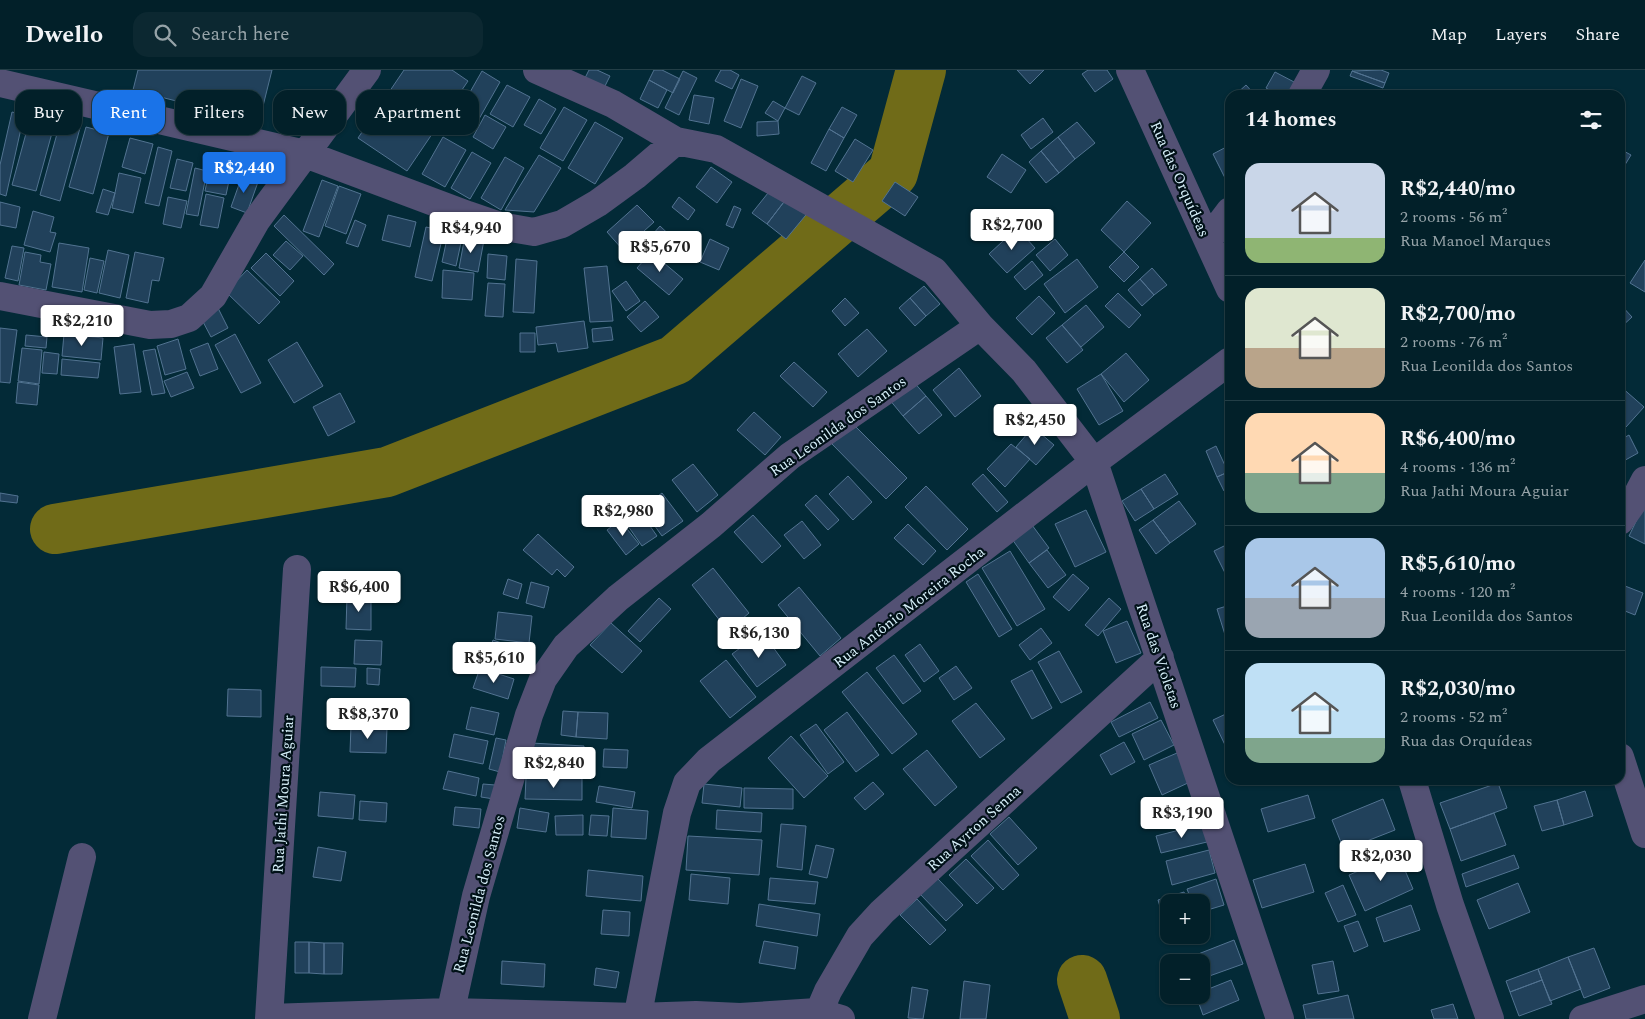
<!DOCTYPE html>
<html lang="en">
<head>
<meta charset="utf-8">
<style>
  body { margin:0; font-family:Spectral,serif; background:#0c2831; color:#f1f3f6; height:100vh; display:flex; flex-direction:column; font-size:19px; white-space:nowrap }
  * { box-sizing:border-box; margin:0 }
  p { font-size:16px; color:#96a3a8 }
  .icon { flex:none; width:28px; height:28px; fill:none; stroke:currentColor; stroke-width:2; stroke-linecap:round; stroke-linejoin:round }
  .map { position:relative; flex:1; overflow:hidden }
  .details { position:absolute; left:1225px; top:20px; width:400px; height:695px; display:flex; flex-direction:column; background:#022029; border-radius:15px; box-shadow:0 1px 4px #0004,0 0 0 1px #233e46 }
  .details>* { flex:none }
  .banner { position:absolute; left:15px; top:20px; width:475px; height:45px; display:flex; gap:10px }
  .tools { position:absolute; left:1160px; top:824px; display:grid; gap:10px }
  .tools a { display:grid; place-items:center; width:50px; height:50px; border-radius:10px; background:#022029; box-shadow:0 1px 4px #0004,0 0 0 1px #233e46; font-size:25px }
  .price { position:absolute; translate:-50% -42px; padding:0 11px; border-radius:5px; background:#fff; color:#222; font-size:16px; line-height:32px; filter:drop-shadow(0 1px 2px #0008) }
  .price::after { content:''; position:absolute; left:50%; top:30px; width:15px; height:11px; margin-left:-8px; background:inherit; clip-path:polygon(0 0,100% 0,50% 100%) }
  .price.selected { background:#1a73e8; color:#fff }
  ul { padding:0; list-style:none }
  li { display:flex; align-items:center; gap:15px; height:125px; padding:0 20px }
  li+li { border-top:1px solid #233e46 }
  li span { display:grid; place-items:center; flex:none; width:140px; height:100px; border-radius:15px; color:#555 }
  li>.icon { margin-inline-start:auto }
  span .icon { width:60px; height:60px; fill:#fffc; stroke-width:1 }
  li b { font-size:21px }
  h2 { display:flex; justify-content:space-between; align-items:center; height:60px; padding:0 20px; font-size:21px }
  .chip { padding:0 18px; border-radius:15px; background:#022029; box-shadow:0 1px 4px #0004,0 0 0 1px #233e46; font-size:18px; line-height:45px }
  .chip.selected { background:#1a73e8; color:#fff }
  header { display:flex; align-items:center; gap:30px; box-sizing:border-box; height:70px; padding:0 25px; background:#022029; border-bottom:1px solid #233e46 }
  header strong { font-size:24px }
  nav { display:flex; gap:28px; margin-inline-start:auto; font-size:18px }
  .search { width:350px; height:45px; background:#0c2831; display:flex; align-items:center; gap:12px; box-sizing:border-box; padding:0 18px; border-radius:15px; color:#96a3a8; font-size:19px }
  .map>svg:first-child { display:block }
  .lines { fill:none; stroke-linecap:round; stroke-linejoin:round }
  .river { stroke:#706b18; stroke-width:50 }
  .building { fill:#21415b; stroke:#527391 }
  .minor { stroke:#535174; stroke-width:28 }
  .labels { text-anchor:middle; stroke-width:4.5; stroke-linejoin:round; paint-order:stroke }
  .street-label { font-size:15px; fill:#d7f0fa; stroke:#011118 }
</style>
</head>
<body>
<header>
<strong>Dwello</strong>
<div class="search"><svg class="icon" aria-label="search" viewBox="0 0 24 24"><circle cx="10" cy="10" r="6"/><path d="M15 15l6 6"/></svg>Search here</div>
<nav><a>Map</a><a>Layers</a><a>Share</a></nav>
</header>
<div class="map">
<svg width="1645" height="949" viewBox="0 0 1645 949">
  <rect width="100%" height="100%" fill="#032a37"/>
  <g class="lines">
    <path class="river" d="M 55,459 L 387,402 L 675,290 L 893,103 L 921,0
      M 1082,910 L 1095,949"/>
  </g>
  <path class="building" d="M 138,0 L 272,0 L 259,52 L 133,20 Z
    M 404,0 L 452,0 L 468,11 L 407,101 L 358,68 Z
    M 589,0 L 597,0 L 610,6 L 602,22 L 583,12 Z
    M 654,0 L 662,0 L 680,9 L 673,23 L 649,10 Z
    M 721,0 L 730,0 L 739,5 L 732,19 L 715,11 Z
    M 1017,0 L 1044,0 L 1030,14 Z
    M 1088,0 L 1107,0 L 1113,9 L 1095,22 L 1082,4 Z
    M 1381,0 L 1389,3 L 1385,13 L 1352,1 Z
    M 482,1 L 500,12 L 479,49 L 461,38 Z
    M 683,1 L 697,8 L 679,45 L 665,38 Z
    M 1352,1 L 1385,13 L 1383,18 L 1350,6 Z
    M 1275,2 L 1296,13 L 1290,25 L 1278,25 L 1266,18 Z
    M 802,6 L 816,13 L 799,45 L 785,38 Z
    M 741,9 L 758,16 L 741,58 L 724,51 Z
    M 649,10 L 667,20 L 658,38 L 640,29 Z
    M 507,15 L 530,27 L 513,57 L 490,44 Z
    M 1246,15 L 1255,25 L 1235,25 Z
    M 694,25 L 714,28 L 709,54 L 689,50 Z
    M 539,29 L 556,39 L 541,64 L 524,55 Z
    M 773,31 L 785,38 L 778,51 L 765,43 Z
    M 564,37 L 587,50 L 563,91 L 540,78 Z
    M 842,37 L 857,45 L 844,68 L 829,59 Z
    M 12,42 L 24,45 L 6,126 L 0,124 L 0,95 Z
    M 31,45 L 55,52 L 36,121 L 12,115 Z
    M 485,45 L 506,57 L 493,79 L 473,67 Z
    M 1043,48 L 1053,62 L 1031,79 L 1021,65 Z
    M 778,51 L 779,64 L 757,66 L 757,52 Z
    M 595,52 L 623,68 L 595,114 L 568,98 Z
    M 1077,52 L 1095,73 L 1075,89 L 1058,67 Z
    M 60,53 L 80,58 L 60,131 L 40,125 Z
    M 86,57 L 109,63 L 93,124 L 69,117 Z
    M 829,59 L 844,68 L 826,101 L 811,93 Z
    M 443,67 L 466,80 L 445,117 L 422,104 Z
    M 1058,67 L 1075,89 L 1059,103 L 1041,81 Z
    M 130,68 L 153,74 L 145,104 L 122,97 Z
    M 855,69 L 873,80 L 853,112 L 835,101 Z
    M 1230,75 L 1230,113 L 1228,114 L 1213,84 Z
    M 158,77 L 172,81 L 159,136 L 145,133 Z
    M 1620,79 L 1631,85 L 1620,103 Z
    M 1041,81 L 1059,103 L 1046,113 L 1029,92 Z
    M 472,82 L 491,93 L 470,129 L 451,118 Z
    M 1002,84 L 1026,100 L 1011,123 L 987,107 Z
    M 539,85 L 561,98 L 534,142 L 505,140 Z
    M 505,87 L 524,98 L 501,140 L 481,128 Z
    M 177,89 L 193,93 L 186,121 L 170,118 Z
    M 711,97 L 732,112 L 717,133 L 696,117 Z
    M 195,98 L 207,101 L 198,146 L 186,144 Z
    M 209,102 L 230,106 L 226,125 L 205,121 Z
    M 119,103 L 141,108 L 133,143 L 112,138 Z
    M 242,106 L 258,112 L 247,143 L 231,137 Z
    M 322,110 L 338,116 L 319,167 L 303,161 Z
    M 895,112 L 918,127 L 905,146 L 882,131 Z
    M 776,113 L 790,124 L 767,154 L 752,143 Z
    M 339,116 L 361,124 L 346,164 L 325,156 Z
    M 103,119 L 115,123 L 108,145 L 96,142 Z
    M 206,124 L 224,128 L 218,158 L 200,155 Z
    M 790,124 L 810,140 L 786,169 L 767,154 Z
    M 168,127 L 187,131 L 181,158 L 163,154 Z
    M 679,127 L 695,140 L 688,150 L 672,137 Z
    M 1127,131 L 1151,153 L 1124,182 L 1101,160 Z
    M 0,132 L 20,137 L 16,158 L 0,155 Z
    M 637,135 L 654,152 L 623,180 L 607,162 Z
    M 734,136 L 741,139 L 733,158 L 726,155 Z
    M 33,141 L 54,147 L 50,162 L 56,163 L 50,182 L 24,175 Z
    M 284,145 L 334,194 L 324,205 L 274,156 Z
    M 388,145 L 416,152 L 410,177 L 382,170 Z
    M 355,150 L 366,155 L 358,177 L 346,173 Z
    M 660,156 L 677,172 L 661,189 L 645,173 Z
    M 426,157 L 444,161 L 432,211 L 415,207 Z
    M 1017,158 L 1035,178 L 1007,203 L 989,184 Z
    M 448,164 L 462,168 L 456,196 L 442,192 Z
    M 465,166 L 484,170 L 478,202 L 459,198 Z
    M 710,169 L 729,178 L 719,200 L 700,192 Z
    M 1055,169 L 1068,185 L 1050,201 L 1036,185 Z
    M 286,171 L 303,186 L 290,200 L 273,185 Z
    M 59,173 L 89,178 L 82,222 L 52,217 Z
    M 12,176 L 24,178 L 18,211 L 5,208 Z
    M 108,180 L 129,185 L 120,228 L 99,223 Z
    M 25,182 L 41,185 L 40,192 L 51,194 L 46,220 L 19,215 Z
    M 135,182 L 164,188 L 159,211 L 152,210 L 148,233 L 126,228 Z
    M 651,182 L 683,209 L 669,225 L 637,198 Z
    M 1124,182 L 1139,197 L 1124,212 L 1109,197 Z
    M 266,183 L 294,211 L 280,226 L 251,198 Z
    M 488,184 L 507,186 L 505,210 L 487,208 Z
    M 90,188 L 104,191 L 97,223 L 84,220 Z
    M 516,189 L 537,191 L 534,243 L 513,242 Z
    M 1077,189 L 1098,217 L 1065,243 L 1044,214 Z
    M 1645,190 L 1645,222 L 1630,213 Z
    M 1032,191 L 1043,205 L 1025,220 L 1014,207 Z
    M 607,196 L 613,251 L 590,252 L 584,198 Z
    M 1152,198 L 1167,215 L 1154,225 L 1140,209 Z
    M 247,200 L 280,232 L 259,254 L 226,222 Z
    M 443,200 L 474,203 L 472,230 L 442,228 Z
    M 1140,209 L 1154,225 L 1142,236 L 1128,220 Z
    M 626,211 L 640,231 L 626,241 L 612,221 Z
    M 488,213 L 505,214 L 503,247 L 485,246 Z
    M 924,216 L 940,234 L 926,246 L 910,228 Z
    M 1118,223 L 1141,245 L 1129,258 L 1105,236 Z
    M 1039,226 L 1055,243 L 1032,265 L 1016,248 Z
    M 845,228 L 859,243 L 845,256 L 832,241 Z
    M 910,228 L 926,246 L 915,256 L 899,238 Z
    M 645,231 L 659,247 L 641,262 L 627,247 Z
    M 1620,234 L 1632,247 L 1620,258 Z
    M 1086,235 L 1104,257 L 1081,277 L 1062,255 Z
    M 218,238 L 228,258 L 211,267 L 201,248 Z
    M 584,251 L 588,278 L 558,282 L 556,273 L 538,275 L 536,257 Z
    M 1062,255 L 1083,280 L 1067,293 L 1046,268 Z
    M 611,257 L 613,270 L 593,272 L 592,259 Z
    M 0,258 L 17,260 L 10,313 L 0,312 Z
    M 867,259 L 887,281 L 858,307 L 838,284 Z
    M 520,263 L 535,263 L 535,282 L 520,282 Z
    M 64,264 L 103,268 L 101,290 L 62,286 Z
    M 235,264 L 261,313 L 241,323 L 215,275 Z
    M 26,265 L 47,267 L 46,278 L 25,276 Z
    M 178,269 L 186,299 L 165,305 L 157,276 Z
    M 297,272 L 323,316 L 294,333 L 268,290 Z
    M 208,273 L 218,299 L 200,306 L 190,280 Z
    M 134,274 L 141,322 L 120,324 L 114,277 Z
    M 22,278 L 42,280 L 39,314 L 18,311 Z
    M 155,279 L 165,323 L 152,325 L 143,281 Z
    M 44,282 L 59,284 L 57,304 L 42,303 Z
    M 1126,283 L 1149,310 L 1124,332 L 1101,304 Z
    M 62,289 L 100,293 L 98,308 L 61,305 Z
    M 794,292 L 827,322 L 813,337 L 780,306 Z
    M 959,298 L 981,326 L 955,347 L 933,320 Z
    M 187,302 L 194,318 L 171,327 L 164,311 Z
    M 1101,304 L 1123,341 L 1099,355 L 1077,319 Z
    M 912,310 L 926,326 L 903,346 L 889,329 Z
    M 18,312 L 39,315 L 37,335 L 16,333 Z
    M 1620,316 L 1644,337 L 1626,357 L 1620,352 Z
    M 340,323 L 355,352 L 328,366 L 313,337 Z
    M 926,326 L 942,345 L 919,364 L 903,346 Z
    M 754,342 L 781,367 L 765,385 L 737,360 Z
    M 853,354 L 907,408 L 886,429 L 832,374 Z
    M 1033,357 L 1054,375 L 1036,395 L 1016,377 Z
    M 1629,365 L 1638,383 L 1620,393 L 1620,370 Z
    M 1011,374 L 1030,389 L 1005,417 L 987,399 Z
    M 1216,376 L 1228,402 L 1217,407 L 1206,381 Z
    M 693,394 L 718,425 L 697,442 L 672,410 Z
    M 1230,401 L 1230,419 L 1224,421 L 1217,407 Z
    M 983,404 L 1008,432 L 997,442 L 972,414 Z
    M 1165,404 L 1178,424 L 1154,439 L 1141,419 Z
    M 848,406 L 872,432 L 853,450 L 829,424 Z
    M 926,416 L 968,459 L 947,480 L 905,437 Z
    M 1141,419 L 1154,439 L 1135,451 L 1122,431 Z
    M 0,423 L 18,426 L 17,433 L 0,431 Z
    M 662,423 L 683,451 L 662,466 L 642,438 Z
    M 816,425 L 839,450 L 828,460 L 805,435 Z
    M 1179,431 L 1196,454 L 1170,473 L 1153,450 Z
    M 636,436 L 657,466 L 642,476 L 621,446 Z
    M 1643,437 L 1645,438 L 1645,474 L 1629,466 Z
    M 1086,440 L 1106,482 L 1075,497 L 1055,454 Z
    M 753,445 L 781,476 L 762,493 L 734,462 Z
    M 620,450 L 639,474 L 626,485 L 607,460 Z
    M 1153,450 L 1170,473 L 1156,484 L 1139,460 Z
    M 802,451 L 821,475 L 804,489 L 784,465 Z
    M 908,454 L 936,481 L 923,495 L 894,468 Z
    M 1032,455 L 1049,478 L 1029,493 L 1012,469 Z
    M 538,464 L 574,497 L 565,507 L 557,499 L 552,505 L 523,480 Z
    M 1230,473 L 1230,506 L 1227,507 L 1214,481 Z
    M 1047,480 L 1066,505 L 1048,518 L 1029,493 Z
    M 1010,481 L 1045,539 L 1017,556 L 982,498 Z
    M 713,498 L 749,543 L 728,561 L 692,515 Z
    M 978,504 L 1012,559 L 999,567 L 966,512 Z
    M 1073,504 L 1089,518 L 1069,541 L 1053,527 Z
    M 508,509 L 522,514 L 518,529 L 503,524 Z
    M 531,512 L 549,517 L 544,538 L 526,533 Z
    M 1625,516 L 1643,523 L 1635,545 L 1620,539 L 1620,528 Z
    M 799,517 L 841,568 L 820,586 L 778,535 Z
    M 347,526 L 371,527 L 371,560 L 346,559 Z
    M 659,528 L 671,539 L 640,572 L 628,561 Z
    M 1109,528 L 1121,539 L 1098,566 L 1085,555 Z
    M 1230,535 L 1230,567 L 1226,568 L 1217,539 Z
    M 498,542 L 532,546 L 529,573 L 495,569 Z
    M 1127,551 L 1141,583 L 1116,593 L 1103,561 Z
    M 611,553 L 642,581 L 622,603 L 590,575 Z
    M 1041,558 L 1052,573 L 1030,590 L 1019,575 Z
    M 762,562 L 786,595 L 757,617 L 732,584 Z
    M 355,570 L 382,571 L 381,595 L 354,594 Z
    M 493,570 L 524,581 L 517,602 L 486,591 Z
    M 920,574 L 939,601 L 924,612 L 905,585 Z
    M 1059,581 L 1082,622 L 1061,633 L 1038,592 Z
    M 894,585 L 921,621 L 903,634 L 876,598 Z
    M 726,590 L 756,627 L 730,648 L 700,611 Z
    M 956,596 L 972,618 L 954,630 L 939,608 Z
    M 321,597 L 356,598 L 355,617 L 321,616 Z
    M 367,598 L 380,599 L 379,615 L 367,614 Z
    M 480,598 L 514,609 L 508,629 L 473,618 Z
    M 1032,600 L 1052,638 L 1032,649 L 1011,611 Z
    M 867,602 L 917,664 L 892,684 L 842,622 Z
    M 228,619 L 261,620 L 261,647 L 227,646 Z
    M 1150,632 L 1158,648 L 1119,667 L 1111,652 Z
    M 976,633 L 1005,669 L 980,688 L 952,651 Z
    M 471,637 L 499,643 L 494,665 L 466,659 Z
    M 563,641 L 578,642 L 576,667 L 561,665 Z
    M 578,642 L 608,643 L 607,669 L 576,667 Z
    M 847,642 L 879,685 L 856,702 L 824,660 Z
    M 1230,642 L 1230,675 L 1226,677 L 1213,650 Z
    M 1161,650 L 1174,675 L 1144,690 L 1132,664 Z
    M 816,654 L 844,692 L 828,704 L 800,665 Z
    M 351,656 L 387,658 L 386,683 L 350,682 Z
    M 454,664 L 488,671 L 483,694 L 449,687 Z
    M 791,666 L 828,706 L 804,728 L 768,688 Z
    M 496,668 L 506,670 L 500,702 L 489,699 Z
    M 1124,672 L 1135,692 L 1111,705 L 1100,685 Z
    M 531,673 L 584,676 L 583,706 L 530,702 Z
    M 604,679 L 628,680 L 627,698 L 603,697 Z
    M 927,680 L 957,717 L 935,736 L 903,699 Z
    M 1177,683 L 1190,712 L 1162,725 L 1149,695 Z
    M 448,701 L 479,708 L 476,726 L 443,719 Z
    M 526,707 L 582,708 L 582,730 L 525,729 Z
    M 873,712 L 884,724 L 865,740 L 854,728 Z
    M 1498,713 L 1507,738 L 1450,759 L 1440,733 Z
    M 483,714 L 495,715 L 494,729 L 481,727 Z
    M 704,714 L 742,718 L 740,737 L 702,733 Z
    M 599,716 L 635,722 L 632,738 L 596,732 Z
    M 744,718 L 793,719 L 793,739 L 744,738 Z
    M 1585,721 L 1593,746 L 1564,755 L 1557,730 Z
    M 320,722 L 355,725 L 353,749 L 318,746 Z
    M 1308,725 L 1315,748 L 1268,762 L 1261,739 Z
    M 1383,729 L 1395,760 L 1344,780 L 1332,750 Z
    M 1557,730 L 1564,755 L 1542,761 L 1534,736 Z
    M 360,731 L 387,733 L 386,752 L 359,750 Z
    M 455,737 L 481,739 L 479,758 L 453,755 Z
    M 520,738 L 549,743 L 546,762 L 517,758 Z
    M 613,738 L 648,741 L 646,769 L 611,767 Z
    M 717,740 L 762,743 L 761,762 L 716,759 Z
    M 1494,743 L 1506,775 L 1461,791 L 1450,759 Z
    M 583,745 L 583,765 L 556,765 L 555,746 Z
    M 591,745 L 609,746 L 607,766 L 589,765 Z
    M 1009,747 L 1037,778 L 1018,795 L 990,764 Z
    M 781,754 L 806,756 L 802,800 L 777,797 Z
    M 1203,754 L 1207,772 L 1161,783 L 1156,766 Z
    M 688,766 L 762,770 L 759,805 L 686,800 Z
    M 988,770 L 1019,805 L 1003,820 L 971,786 Z
    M 816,775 L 834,779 L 827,808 L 809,804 Z
    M 318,777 L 346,782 L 341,811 L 313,807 Z
    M 1209,780 L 1215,803 L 1172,815 L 1166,791 Z
    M 1398,784 L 1413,819 L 1365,841 L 1349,805 Z
    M 1514,785 L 1519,798 L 1466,817 L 1462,804 Z
    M 966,789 L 994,818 L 977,834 L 949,805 Z
    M 1305,794 L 1314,822 L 1262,838 L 1253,810 Z
    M 588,800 L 643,806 L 641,831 L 586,826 Z
    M 691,804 L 730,808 L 728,834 L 689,830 Z
    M 770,808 L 818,812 L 815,834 L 768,830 Z
    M 937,808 L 963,835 L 946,851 L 920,824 Z
    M 1216,809 L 1224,835 L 1201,842 L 1201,832 L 1192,832 L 1187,819 Z
    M 1518,813 L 1530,842 L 1489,859 L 1477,830 Z
    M 1343,815 L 1356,845 L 1338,852 L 1325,823 Z
    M 1184,822 L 1188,832 L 1169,832 L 1169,852 L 1165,853 L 1158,830 Z
    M 917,829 L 946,860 L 930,875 L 900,845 Z
    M 759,834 L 820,844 L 817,866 L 756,856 Z
    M 1411,835 L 1420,860 L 1384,872 L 1376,848 Z
    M 603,840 L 630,842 L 629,866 L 601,864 Z
    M 1358,851 L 1368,876 L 1354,882 L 1344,856 Z
    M 1234,870 L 1243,894 L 1201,909 L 1201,892 L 1190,892 L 1188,888 Z
    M 764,871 L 798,877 L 795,899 L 759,893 Z
    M 295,872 L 309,872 L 309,903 L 295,903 Z
    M 309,872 L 324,873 L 324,904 L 309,903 Z
    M 324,873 L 343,873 L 342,904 L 324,904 Z
    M 1594,878 L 1610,918 L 1584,928 L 1568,887 Z
    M 1568,887 L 1581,919 L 1550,931 L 1538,899 Z
    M 502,891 L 545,894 L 544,917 L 501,914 Z
    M 1333,891 L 1339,921 L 1318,924 L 1312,895 Z
    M 596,898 L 619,902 L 616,918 L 594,915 Z
    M 1538,899 L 1542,910 L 1510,922 L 1506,911 Z
    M 1231,910 L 1239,930 L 1203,945 L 1196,925 L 1201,925 L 1201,922 Z
    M 1542,910 L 1552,934 L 1519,946 L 1510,922 Z
    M 964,911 L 990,915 L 986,949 L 960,949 Z
    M 912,917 L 928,920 L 923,949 L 908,948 Z
    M 1348,925 L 1354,949 L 1306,949 L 1303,935 Z
    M 1453,934 L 1458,949 L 1434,949 L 1431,940 Z"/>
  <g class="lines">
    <path class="minor" d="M 537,0 L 613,34 L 676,71 L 716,79 L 934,201 L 980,256 L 1024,301 L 1094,392 L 1280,949
      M 1130,0 L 1230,219
      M 0,13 L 305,84 L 468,145 L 500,156 L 534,162 L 562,154 L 598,133 L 635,106 L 676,71
      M 1302,25 L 1316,0
      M 1208,170 L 1230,141
      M 0,226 L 150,255 L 171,254 L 189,248 L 213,226 L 256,151 L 367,0
      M 1620,451 L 1634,431 L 1645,410
      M 1620,687 L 1645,764
      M 1412,710 L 1450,835 L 1490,949
      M 269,948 L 449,942 L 637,947 L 696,945 L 740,947 L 817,942 L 841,949
      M 42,949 L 82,787
      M 269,949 L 297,499
      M 449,949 L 476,826 L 529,645 L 543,609 L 566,576 L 618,528 L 711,455 L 790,386 L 980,256
      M 637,949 L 677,743 L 687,713 L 709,690 L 1094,392 L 1230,291
      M 816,949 L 828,921 L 860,866 L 882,842 L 1160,588
      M 1583,949 L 1645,929"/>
  </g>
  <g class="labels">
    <g class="street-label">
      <text transform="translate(1180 109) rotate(66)" y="5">Rua das Orquídeas</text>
      <text transform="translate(838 356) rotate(-35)" y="5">Rua Leonilda dos Santos</text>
      <text transform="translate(909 537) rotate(-38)" y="5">Rua Antônio Moreira Rocha</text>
      <text transform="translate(1159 586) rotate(71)" y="5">Rua das Violetas</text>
      <text transform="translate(283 724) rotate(-86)" y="5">Rua Jathi Moura Aguiar</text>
      <text transform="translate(974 758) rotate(-42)" y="5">Rua Ayrton Senna</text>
      <text transform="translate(479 824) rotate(-75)" y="5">Rua Leonilda dos Santos</text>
    </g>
  </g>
</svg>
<div class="tools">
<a>+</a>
<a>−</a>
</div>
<b class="price selected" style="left:244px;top:124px">R$2,440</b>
<b class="price" style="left:1012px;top:181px">R$2,700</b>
<b class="price" style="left:471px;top:184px">R$4,940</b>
<b class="price" style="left:660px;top:203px">R$5,670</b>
<b class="price" style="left:82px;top:277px">R$2,210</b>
<b class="price" style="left:1035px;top:376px">R$2,450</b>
<b class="price" style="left:623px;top:467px">R$2,980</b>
<b class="price" style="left:359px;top:543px">R$6,400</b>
<b class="price" style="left:759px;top:589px">R$6,130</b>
<b class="price" style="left:494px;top:614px">R$5,610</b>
<b class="price" style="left:368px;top:670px">R$8,370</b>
<b class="price" style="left:554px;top:719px">R$2,840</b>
<b class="price" style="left:1182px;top:769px">R$3,190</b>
<b class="price" style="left:1381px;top:812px">R$2,030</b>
<div class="banner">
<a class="chip">Buy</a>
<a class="chip selected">Rent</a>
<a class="chip">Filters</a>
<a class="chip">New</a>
<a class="chip">Apartment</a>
</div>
<section class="details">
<h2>14 homes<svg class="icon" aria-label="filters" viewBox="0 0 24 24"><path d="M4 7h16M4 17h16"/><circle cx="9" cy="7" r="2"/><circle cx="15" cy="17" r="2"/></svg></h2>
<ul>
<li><span style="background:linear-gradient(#c9d6e8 75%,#8fb573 0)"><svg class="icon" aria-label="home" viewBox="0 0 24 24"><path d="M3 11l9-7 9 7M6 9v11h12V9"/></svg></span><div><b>R$2,440/mo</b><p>2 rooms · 56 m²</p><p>Rua Manoel Marques</p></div></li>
<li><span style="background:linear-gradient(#dfe7d0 60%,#b9a48a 0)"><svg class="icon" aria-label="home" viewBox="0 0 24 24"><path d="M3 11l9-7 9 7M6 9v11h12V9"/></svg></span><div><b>R$2,700/mo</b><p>2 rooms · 76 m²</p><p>Rua Leonilda dos Santos</p></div></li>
<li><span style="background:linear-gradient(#ffd9b3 60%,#7fa58c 0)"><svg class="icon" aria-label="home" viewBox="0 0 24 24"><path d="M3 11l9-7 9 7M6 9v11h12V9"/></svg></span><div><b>R$6,400/mo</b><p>4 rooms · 136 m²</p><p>Rua Jathi Moura Aguiar</p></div></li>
<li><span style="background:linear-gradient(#a9c7e8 60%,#9aa5b1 0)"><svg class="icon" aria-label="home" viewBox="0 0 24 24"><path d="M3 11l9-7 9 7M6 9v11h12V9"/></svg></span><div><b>R$5,610/mo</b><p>4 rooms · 120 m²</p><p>Rua Leonilda dos Santos</p></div></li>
<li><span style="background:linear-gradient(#bfe0f5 75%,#7fa58c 0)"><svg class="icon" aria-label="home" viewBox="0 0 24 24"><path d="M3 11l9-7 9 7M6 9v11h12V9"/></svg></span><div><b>R$2,030/mo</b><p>2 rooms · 52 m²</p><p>Rua das Orquídeas</p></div></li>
</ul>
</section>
</div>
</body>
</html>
